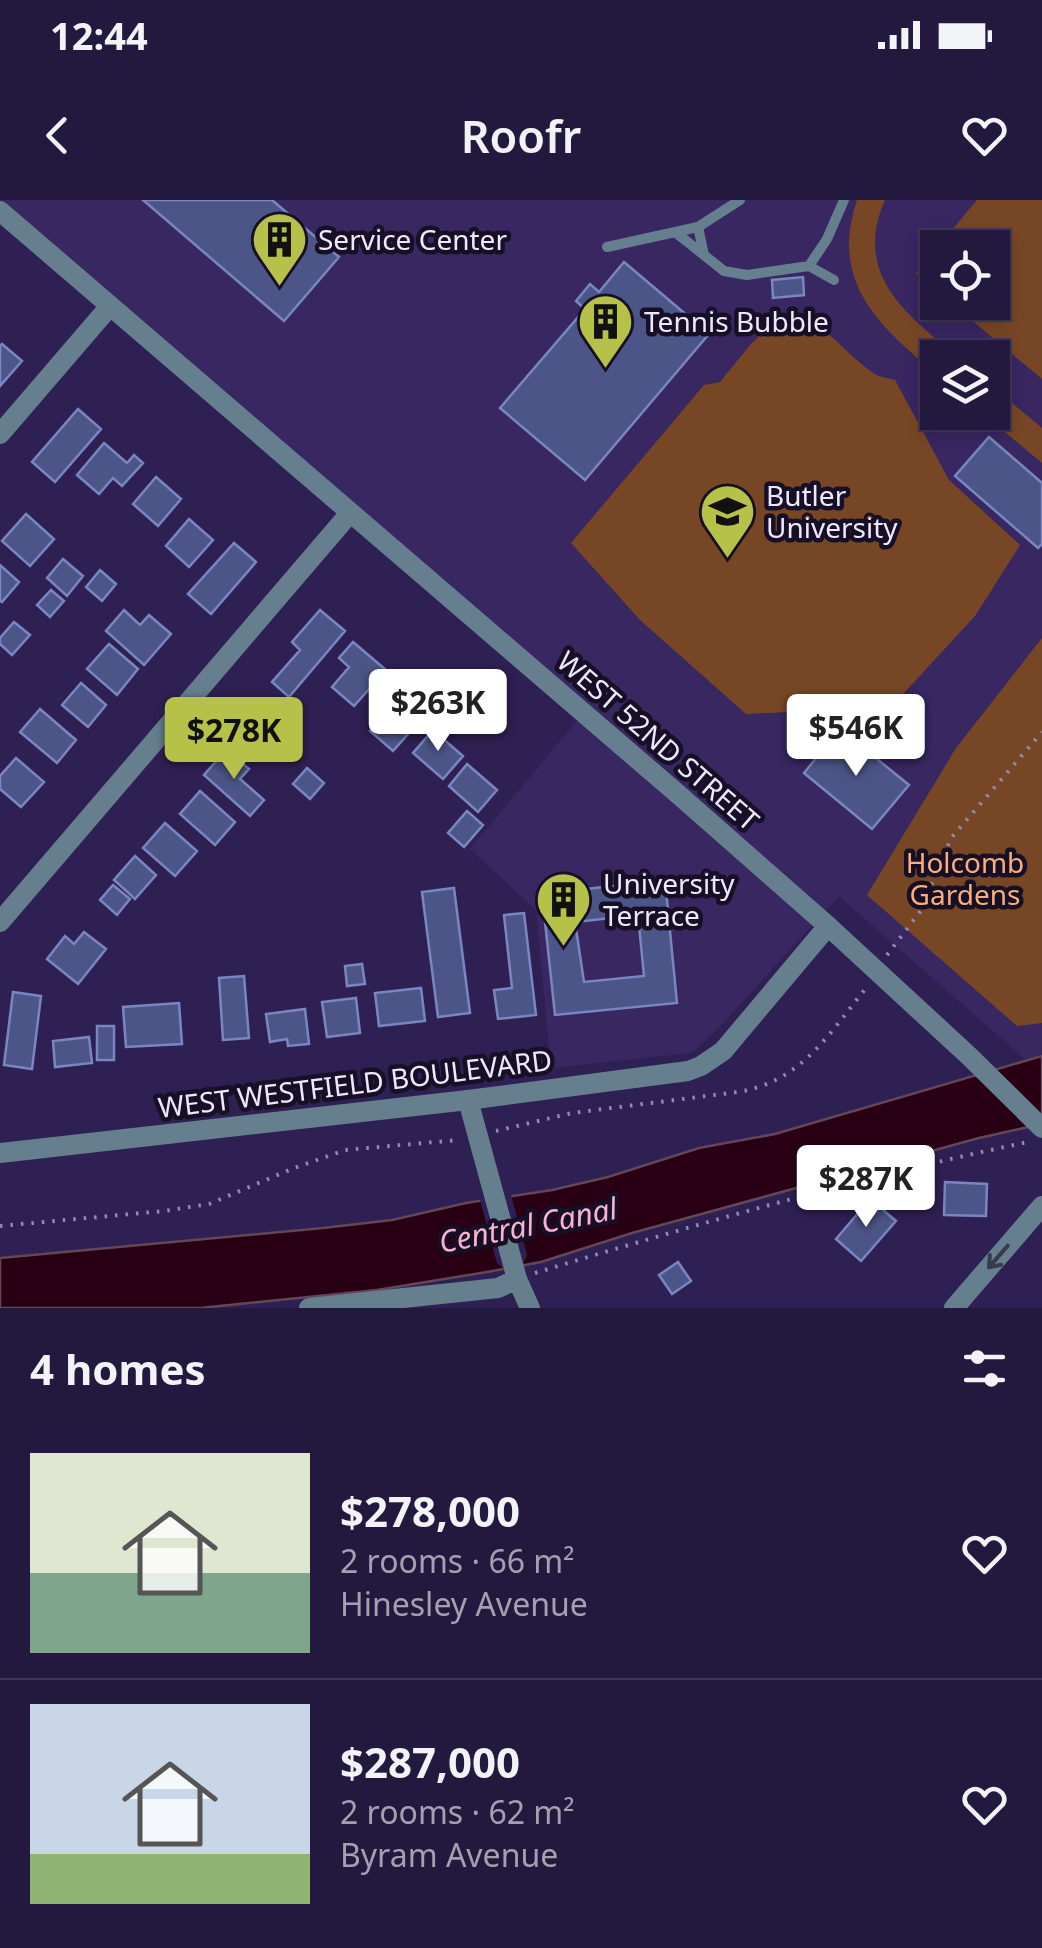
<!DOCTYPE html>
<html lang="en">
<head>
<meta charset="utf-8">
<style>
  body { margin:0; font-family:"Noto Sans",sans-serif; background:#2f2549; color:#f1f3f6; height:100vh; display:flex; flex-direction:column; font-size:38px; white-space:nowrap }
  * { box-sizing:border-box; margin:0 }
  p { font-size:32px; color:#a3a0b0 }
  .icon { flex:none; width:55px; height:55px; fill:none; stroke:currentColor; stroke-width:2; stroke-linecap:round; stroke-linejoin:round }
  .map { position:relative; height:1108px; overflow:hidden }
  .side { display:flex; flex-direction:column; background:#23183e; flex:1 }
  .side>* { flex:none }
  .controls { position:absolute; left:920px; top:30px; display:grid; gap:20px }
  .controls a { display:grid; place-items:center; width:90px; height:90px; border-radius:0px; background:#23183e; box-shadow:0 5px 15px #0003,0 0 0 2px #403758; font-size:50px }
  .price { position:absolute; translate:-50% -85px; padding:0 22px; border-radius:10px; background:#fff; color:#222; font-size:32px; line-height:65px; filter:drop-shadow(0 2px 5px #0008) }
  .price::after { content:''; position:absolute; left:50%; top:60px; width:30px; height:22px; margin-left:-15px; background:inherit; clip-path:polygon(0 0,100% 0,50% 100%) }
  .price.selected { background:#b6c149; color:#111 }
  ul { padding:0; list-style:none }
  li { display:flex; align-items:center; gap:30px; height:250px; padding:0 30px }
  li+li { border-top:2px solid #403758 }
  li span { display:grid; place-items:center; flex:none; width:280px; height:200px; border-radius:0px; color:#555 }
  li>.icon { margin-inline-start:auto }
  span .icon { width:120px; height:120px; fill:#fffc; stroke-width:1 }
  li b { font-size:42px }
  h2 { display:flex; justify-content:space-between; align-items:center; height:120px; padding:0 30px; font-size:42px }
  .status { display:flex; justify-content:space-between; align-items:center; height:70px; padding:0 50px; background:#23183e; direction:ltr }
  .status svg { height:28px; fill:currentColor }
  header { display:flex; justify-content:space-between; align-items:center; height:130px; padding:0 30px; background:#23183e; font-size:45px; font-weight:600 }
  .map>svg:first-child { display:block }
  .built { fill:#392762; fill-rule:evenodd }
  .green { fill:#774725 }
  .water { fill:#290013; stroke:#644659; stroke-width:2.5 }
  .pier { fill:#2f2053 }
  .building { fill:#4c5588; stroke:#7a86c1; stroke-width:2.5; fill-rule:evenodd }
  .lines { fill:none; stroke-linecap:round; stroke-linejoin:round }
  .path { stroke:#948aad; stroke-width:4; stroke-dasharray:2.5 8; stroke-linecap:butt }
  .service { stroke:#667f8e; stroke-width:10 }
  .minor { stroke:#667f8e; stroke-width:20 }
  .tertiary { stroke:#667f8e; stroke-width:20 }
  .oneway { stroke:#363c50 }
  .labels { text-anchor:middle; stroke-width:9; stroke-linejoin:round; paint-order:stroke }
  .poi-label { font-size:28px; fill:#ede9fd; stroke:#160f26; text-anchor:start }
  .street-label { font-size:28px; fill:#ede9fd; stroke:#160f26 }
  .park-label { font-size:28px; fill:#faae7a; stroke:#160f26 }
  .water-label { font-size:30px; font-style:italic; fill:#fab2ce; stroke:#160f26 }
</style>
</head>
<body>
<div class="status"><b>12:44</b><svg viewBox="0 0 49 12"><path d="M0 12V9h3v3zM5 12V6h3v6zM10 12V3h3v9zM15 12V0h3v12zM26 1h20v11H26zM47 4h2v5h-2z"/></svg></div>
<header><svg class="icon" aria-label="back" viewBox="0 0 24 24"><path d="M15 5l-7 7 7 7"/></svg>Roofr<svg class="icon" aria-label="heart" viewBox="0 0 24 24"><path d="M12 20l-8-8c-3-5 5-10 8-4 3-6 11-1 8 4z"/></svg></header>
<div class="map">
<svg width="1042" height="1108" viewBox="0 0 1042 1108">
  <rect width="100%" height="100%" fill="#2f2053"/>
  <path class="built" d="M 0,0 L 1042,0 L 1042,874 L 839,696 L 723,823 L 692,853 L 551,868 L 536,710 L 470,649 L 585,511 L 0,10 ZM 938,48 L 992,48 L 992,102 L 938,102 ZM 938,158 L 992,158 L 992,212 L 938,212 Z"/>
  <path class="green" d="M 857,0 L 885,0 C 852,75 907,115 958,157 L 938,158 L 937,175 C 880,126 829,84 857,0 Z
    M 977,0 L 1042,0 L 1042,179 L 951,103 L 992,102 L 992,48 L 938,48 L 937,91 L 916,73 Z
    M 780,115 C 828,119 838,149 872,172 C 878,177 887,178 895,180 L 949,280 L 1020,345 L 975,416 L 891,507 L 746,514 L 640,420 L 571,343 L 704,185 L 720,182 L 750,145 Z
    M 993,187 L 1042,228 L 1042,263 L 982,213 L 992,212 Z
    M 1042,438 L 1042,823 L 1017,826 L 867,695 L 956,548 Z"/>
  <path class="water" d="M 1042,856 L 1042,924 L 979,938 L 632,1033 L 541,1062 L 487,1072 L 377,1090 L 200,1108 L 0,1108 L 0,1058 L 323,1028 L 392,1020 L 466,1003 L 552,990 L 608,977 L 699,948 L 775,934 Z"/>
  <path class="pier" d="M 510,991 L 527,1055 L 520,1071 L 509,1073 L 497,1063 L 479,996 Z"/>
  <path class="building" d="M 143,0 L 272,0 L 339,57 L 284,121 Z
    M 624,62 L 709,134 L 585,280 L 500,208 L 585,109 L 576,101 L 590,84 L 599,92 Z
    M 803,77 L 804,95 L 773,98 L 772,80 Z
    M 2,144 L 22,161 L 0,186 L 0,146 Z
    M 78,209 L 101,229 L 55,282 L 32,262 Z
    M 989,237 L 1042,283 L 1042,344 L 1038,348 L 955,276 Z
    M 104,243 L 127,263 L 134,255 L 143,263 L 122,286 L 113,278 L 99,294 L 77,275 Z
    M 156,277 L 181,299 L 158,326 L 133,304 Z
    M 26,314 L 54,339 L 30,366 L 2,341 Z
    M 189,319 L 213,340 L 189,367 L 166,346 Z
    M 234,343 L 256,362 L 211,414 L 188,394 Z
    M 63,359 L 83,376 L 67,396 L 47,378 Z
    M 0,365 L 19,382 L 2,402 L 0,401 Z
    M 100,370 L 116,384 L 102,401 L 86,387 Z
    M 51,390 L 64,401 L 50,417 L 37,405 Z
    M 124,410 L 140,425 L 149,415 L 171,434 L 144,465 L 106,431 Z
    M 320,410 L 345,431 L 289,497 L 272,482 L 300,450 L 292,442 Z
    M 14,422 L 30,435 L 12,455 L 0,444 L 0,438 Z
    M 353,442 L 386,470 L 354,506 L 332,487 L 349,467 L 339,458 Z
    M 109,444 L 138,469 L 117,495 L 87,469 Z
    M 81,483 L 106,505 L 88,527 L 62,505 Z
    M 391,488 L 424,516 L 393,551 L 370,531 L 386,513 L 376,505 Z
    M 40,509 L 76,540 L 57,563 L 20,532 Z
    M 258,512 L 282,533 L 260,559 L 236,538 Z
    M 840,529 L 909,585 L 872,629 L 804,573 Z
    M 433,530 L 463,556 L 443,579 L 413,553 Z
    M 226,550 L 249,569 L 240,579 L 264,600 L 250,616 L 204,575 Z
    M 16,558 L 44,582 L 21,607 L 0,589 L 0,576 Z
    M 467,564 L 497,590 L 478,612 L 449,586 Z
    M 307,568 L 324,583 L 310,599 L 293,584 Z
    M 200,591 L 235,622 L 215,645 L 180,614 Z
    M 467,611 L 483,625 L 464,647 L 448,633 Z
    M 165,623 L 197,651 L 175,676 L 143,648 Z
    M 135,656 L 156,675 L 135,699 L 114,680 Z
    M 665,680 L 677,803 L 555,815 L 542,694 ZM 638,715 L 644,776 L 584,782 L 575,722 Z
    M 113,685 L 130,699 L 117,715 L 100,700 Z
    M 454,688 L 470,813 L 438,817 L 422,692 Z
    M 524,713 L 536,815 L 498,819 L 494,790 L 512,788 L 504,715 Z
    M 84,732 L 106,749 L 78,784 L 47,759 L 65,736 L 74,744 Z
    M 362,764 L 365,784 L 347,786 L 345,766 Z
    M 244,776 L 249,838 L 223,840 L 219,778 Z
    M 421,788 L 425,821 L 379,826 L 375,793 Z
    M 13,792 L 41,796 L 32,869 L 4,865 Z
    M 356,798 L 360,833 L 327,837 L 322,802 Z
    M 179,803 L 182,844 L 126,847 L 123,807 Z
    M 305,809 L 309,844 L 288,846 L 287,839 L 270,842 L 266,814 Z
    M 97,826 L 114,826 L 114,860 L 97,860 Z
    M 89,837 L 92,863 L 55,867 L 53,841 Z
    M 945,982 L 987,984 L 986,1016 L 944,1015 Z
    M 870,999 L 896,1021 L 861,1061 L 836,1039 Z
    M 678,1062 L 691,1081 L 672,1094 L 659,1075 Z"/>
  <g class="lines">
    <path class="path" d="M 944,652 L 963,660
      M 887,755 L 922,709 L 938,667 L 952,637 L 1042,532
      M 496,931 L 572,913 L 738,892 C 801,882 829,834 866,788
      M 0,1026 L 164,1011 L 209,1004 L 294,968 L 345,950 L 458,940
      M 535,1073 C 697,1024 861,977 1028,942"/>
    <path class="service" d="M 675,32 L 704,55 L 698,27
      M 607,47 L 698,27 L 740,0
      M 704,55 L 724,71 L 747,75 L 809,66 L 834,80
      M 809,66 L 827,39 L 844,0"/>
    <path class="minor" d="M 0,234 L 110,106
      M 0,722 L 350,313
      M 828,726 L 969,856 L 1042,928
      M 468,900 L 517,1079 L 530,1108
      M 309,1108 L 498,1088 L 517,1079
      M 954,1108 L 1042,1006"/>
    <path class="tertiary" d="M 0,11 L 679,595 L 828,726 L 723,851 L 701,866 L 688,871 L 468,900 L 0,953"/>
  </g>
  <defs><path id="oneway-shaft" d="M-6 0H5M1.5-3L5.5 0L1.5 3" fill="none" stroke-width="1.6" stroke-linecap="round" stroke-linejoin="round" transform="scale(2.5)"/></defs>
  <use class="oneway" href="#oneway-shaft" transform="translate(998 1057) rotate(131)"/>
  <defs>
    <symbol id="building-pin" viewBox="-11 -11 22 30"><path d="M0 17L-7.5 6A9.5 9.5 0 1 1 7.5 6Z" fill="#b6c149" stroke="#160f26"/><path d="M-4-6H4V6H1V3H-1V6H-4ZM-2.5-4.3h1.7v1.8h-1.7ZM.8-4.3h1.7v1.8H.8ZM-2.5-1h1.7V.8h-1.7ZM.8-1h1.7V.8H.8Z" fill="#111"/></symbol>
    <symbol id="university-pin" viewBox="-11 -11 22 30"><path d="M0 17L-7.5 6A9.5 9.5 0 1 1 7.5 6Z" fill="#b6c149" stroke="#160f26"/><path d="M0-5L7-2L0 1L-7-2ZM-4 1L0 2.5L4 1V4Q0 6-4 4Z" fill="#111"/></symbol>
  </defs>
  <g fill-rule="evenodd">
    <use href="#building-pin" x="248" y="8" width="63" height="86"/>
    <use href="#building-pin" x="574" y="90" width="63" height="86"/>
    <use href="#university-pin" x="696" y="280" width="63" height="86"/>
    <use href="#building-pin" x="532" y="668" width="63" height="86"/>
  </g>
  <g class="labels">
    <g class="poi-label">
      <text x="318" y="50">Service Center</text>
      <text x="644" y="132">Tennis Bubble</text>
      <text x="766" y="306">Butler<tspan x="766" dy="32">University</tspan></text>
      <text x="603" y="694">University<tspan x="603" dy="32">Terrace</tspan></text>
    </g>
    <g class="street-label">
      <text transform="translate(658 541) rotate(41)" y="10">WEST 52ND STREET</text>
      <text transform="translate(355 884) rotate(-7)" y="10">WEST WESTFIELD BOULEVARD</text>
    </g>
    <g class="park-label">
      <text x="965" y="673">Holcomb<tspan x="965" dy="32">Gardens</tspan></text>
    </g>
    <g class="water-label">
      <text transform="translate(528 1026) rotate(-11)" y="10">Central Canal</text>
    </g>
  </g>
</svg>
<div class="controls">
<a><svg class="icon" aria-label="locate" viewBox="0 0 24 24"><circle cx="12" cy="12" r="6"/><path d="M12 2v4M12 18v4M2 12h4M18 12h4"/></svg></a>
<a><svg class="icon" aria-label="layers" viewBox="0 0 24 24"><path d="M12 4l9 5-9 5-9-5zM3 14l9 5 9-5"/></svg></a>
</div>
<b class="price" style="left:438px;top:554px">$263K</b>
<b class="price" style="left:856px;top:579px">$546K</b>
<b class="price selected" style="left:234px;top:582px">$278K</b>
<b class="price" style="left:866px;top:1030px">$287K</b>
</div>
<section class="side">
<h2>4 homes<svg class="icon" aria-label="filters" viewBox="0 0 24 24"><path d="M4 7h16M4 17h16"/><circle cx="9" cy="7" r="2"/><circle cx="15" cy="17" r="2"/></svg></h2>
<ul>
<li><span style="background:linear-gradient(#dfe7d0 60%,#7fa58c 0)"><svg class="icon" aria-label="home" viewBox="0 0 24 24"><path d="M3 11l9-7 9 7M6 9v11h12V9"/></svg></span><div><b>$278,000</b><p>2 rooms · 66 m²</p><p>Hinesley Avenue</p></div><svg class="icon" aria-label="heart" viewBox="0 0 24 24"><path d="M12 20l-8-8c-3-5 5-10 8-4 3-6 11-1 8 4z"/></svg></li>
<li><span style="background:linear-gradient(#c9d6e8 75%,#8fb573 0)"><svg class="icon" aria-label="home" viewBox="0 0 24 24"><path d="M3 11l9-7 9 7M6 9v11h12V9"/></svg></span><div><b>$287,000</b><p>2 rooms · 62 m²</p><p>Byram Avenue</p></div><svg class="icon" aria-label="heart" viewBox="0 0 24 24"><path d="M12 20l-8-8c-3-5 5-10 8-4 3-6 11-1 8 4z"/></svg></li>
</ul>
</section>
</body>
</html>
